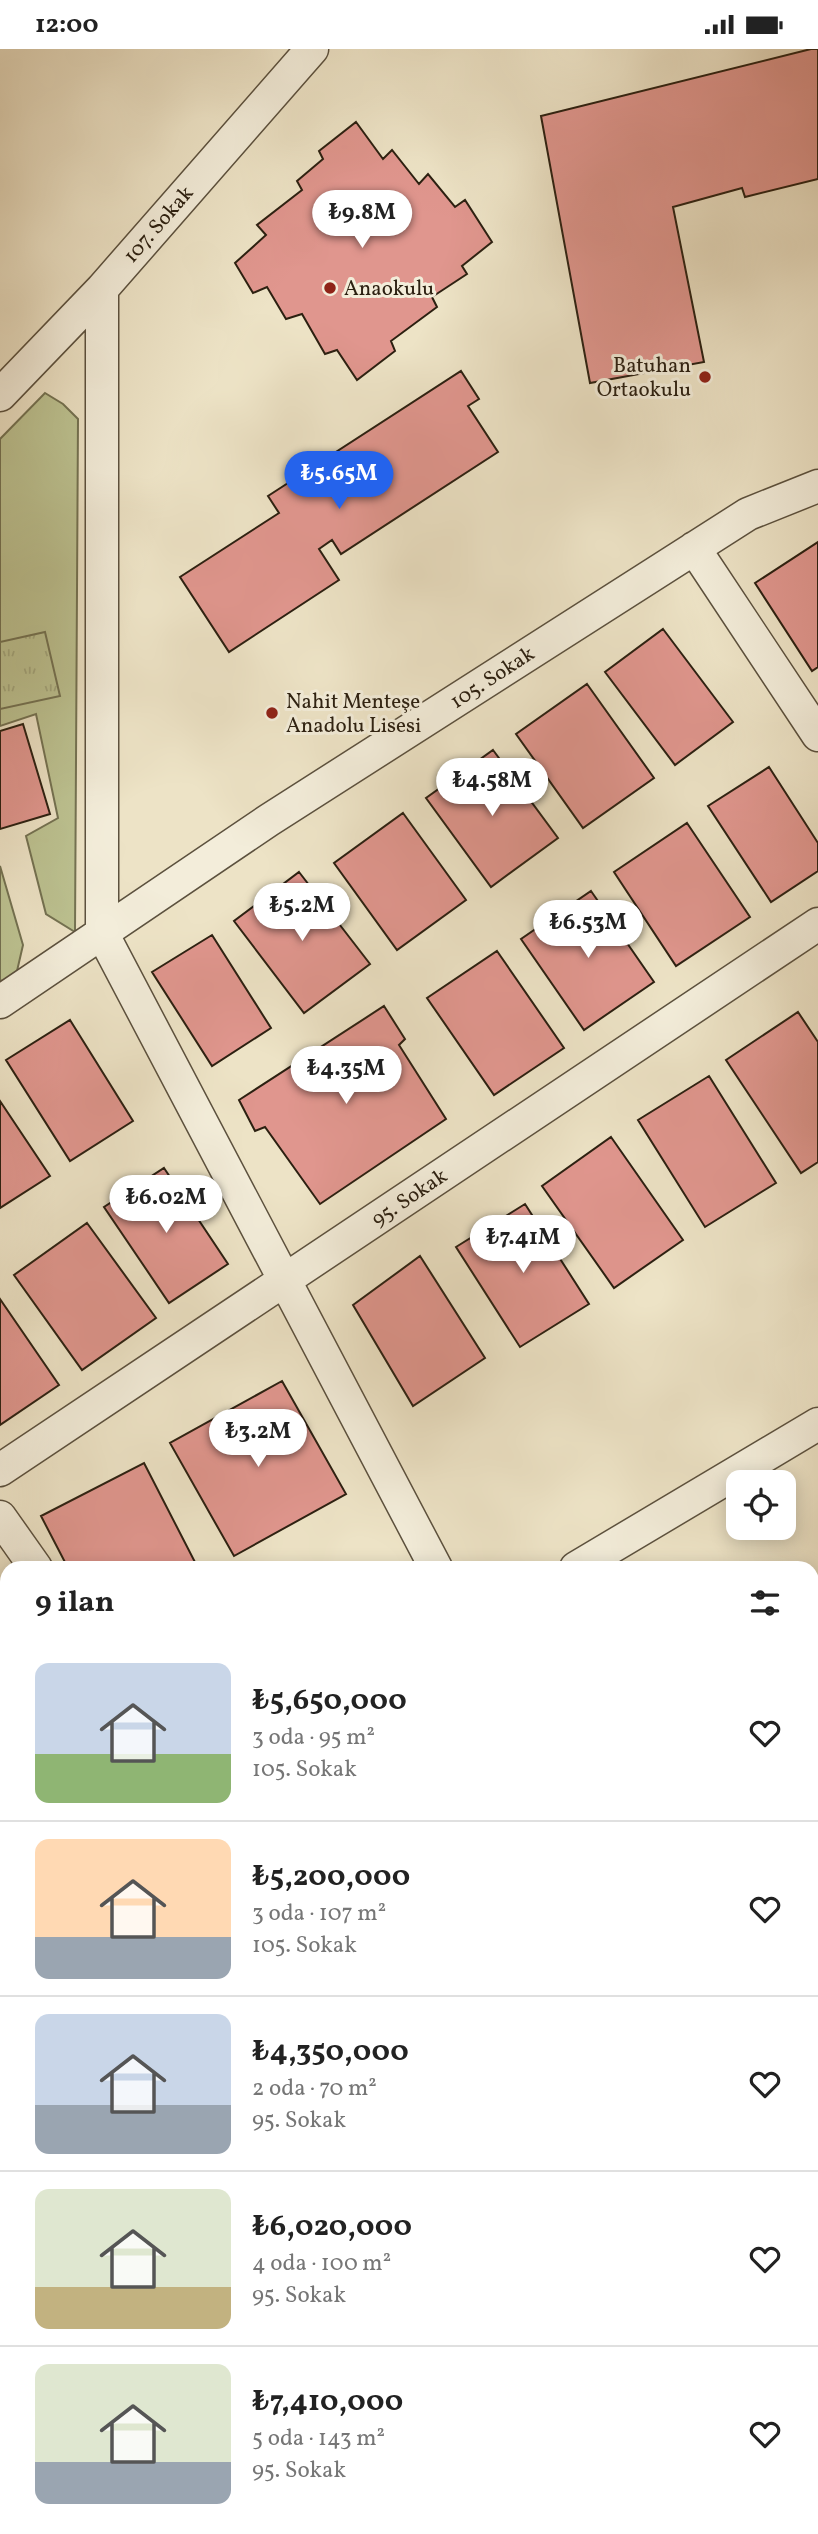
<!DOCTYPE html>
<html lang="tr">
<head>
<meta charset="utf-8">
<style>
  body { margin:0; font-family:Vollkorn,serif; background:#f6f6f6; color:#222; height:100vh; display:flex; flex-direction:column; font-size:26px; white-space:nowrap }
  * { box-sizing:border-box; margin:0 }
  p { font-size:23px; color:#767676 }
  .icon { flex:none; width:38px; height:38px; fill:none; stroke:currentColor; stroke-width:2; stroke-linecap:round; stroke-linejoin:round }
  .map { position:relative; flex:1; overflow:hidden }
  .sheet { position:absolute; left:0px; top:1512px; width:819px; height:973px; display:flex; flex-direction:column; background:#fff; border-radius:21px 21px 0 0; box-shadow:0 4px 18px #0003 }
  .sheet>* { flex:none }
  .buttons { position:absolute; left:726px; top:1421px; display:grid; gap:14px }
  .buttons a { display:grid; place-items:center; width:70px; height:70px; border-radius:14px; background:#fff; box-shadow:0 4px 18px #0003; font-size:35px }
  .price { position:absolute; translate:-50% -60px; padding:0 16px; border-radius:24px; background:#fff; color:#222; font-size:23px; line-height:46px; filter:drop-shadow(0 2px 4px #0008) }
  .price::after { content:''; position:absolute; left:50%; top:42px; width:21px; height:16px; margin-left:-10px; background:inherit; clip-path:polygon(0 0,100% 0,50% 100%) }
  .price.current { background:#2563eb; color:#fff }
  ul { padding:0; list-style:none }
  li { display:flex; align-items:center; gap:21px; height:175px; padding:0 35px }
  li+li { border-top:2px solid #e0e0e0 }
  li span { display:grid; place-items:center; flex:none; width:196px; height:140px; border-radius:14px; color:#555 }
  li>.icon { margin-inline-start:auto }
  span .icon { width:84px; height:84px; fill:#fffc; stroke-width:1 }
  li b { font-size:30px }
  h2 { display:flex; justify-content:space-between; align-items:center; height:84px; padding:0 35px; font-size:30px }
  .status { display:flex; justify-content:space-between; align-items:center; height:49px; padding:0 35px; background:#fff; direction:ltr }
  .status svg { height:19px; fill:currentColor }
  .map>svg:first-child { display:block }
  .grass { fill:#bdc392; stroke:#747252; stroke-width:2 }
  .park { fill:url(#park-tufts); stroke:#747252; stroke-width:2 }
  .building { fill:#e0968e; stroke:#2c2011; stroke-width:2 }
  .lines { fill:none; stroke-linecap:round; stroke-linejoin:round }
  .street-casing { stroke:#5c513e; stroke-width:35 }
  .street { stroke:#f3edda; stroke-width:32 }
  .poi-dot { fill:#8f2418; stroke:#f3edda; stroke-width:2.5 }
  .labels { text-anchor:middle; stroke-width:6; stroke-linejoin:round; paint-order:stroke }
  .street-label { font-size:21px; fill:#2c2011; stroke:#f3edda }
  .poi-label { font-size:21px; fill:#2c2011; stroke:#f3edda; text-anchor:start }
</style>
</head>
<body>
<div class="status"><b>12:00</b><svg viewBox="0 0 49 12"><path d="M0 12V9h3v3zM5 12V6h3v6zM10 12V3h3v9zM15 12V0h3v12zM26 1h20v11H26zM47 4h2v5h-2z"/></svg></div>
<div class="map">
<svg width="818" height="2485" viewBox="0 0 818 2485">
  <defs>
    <pattern id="park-tufts" width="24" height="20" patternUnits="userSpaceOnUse" patternTransform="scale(1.75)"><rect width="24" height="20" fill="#bdc392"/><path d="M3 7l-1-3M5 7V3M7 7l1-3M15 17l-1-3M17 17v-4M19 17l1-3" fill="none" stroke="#a3a77d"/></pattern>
  </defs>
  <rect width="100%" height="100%" fill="#ede3c6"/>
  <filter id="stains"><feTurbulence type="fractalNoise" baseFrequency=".00286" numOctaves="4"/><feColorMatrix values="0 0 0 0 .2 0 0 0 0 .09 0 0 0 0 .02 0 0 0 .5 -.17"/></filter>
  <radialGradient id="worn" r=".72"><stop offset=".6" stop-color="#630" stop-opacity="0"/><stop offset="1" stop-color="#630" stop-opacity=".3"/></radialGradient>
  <path class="grass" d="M 45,344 L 63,355 L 78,370 L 75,883 L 46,865 L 26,787 L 58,769 L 36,665 L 0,677 L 0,390 Z
    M 0,817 L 23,896 L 17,922 L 3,936 L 0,930 Z"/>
  <path class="park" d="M 45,583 L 60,647 L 0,660 L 0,593 Z"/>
  <path class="building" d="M 811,0 L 818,0 L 818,130 L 745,148 L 742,139 L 673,158 L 704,313 L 590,334 L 541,67 Z
    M 356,73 L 383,110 L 392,101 L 419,135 L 428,125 L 455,158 L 465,151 L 492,193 L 462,217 L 467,225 L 432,248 L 437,258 L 391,292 L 395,302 L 357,331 L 337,301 L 325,305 L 302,265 L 286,270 L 267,238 L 253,244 L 235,214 L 266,186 L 257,176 L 302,141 L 297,132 L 323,110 L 319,102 Z
    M 461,322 L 479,350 L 468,357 L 498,403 L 341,505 L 332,491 L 319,500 L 339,531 L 229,603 L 180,528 L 279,464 L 268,447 Z
    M 818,493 L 818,618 L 812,622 L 755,534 Z
    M 663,580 L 733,673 L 675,716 L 605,623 Z
    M 587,635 L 654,729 L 583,779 L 516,685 Z
    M 23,675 L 50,765 L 0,780 L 0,682 Z
    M 493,701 L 558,789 L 491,838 L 426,749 Z
    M 769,718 L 818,794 L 818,822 L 771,853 L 708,757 Z
    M 403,764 L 466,851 L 397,901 L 334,814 Z
    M 687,774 L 750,868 L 676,917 L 614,823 Z
    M 299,823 L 370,915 L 304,964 L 234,872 Z
    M 591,842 L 654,933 L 584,981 L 521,890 Z
    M 212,886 L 271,979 L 212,1017 L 152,923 Z
    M 497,902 L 564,999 L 494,1046 L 427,949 Z
    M 384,957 L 405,990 L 399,996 L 446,1070 L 320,1155 L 265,1078 L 255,1082 L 239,1051 Z
    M 798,963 L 818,993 L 818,1113 L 801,1124 L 726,1011 Z
    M 70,971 L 133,1072 L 70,1112 L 6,1011 Z
    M 709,1027 L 776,1134 L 705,1178 L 638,1071 Z
    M 0,1052 L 50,1127 L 0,1159 Z
    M 611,1088 L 683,1191 L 614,1239 L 542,1137 Z
    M 164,1119 L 228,1215 L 169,1254 L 104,1158 Z
    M 525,1155 L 589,1255 L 520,1298 L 456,1198 Z
    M 87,1174 L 156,1269 L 82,1321 L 14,1226 Z
    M 420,1207 L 485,1309 L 413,1357 L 353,1256 Z
    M 0,1250 L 59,1336 L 0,1376 Z
    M 282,1332 L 346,1445 L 234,1507 L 170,1394 Z
    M 144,1414 L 198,1519 L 68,1519 L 41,1467 Z
    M 0,1603 L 7,1613 L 7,1651 L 0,1656 Z"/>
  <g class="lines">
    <defs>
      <path id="street" d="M 102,240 L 102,884 L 436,1519
        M 0,346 L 102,240 L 312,0
        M 694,499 L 818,686
        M 0,953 L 269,771 L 748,465 L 818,437
        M 0,1421 L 818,875
        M 0,1468 L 36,1519
        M 576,1519 L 818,1375
        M 812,1817 L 818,1811
        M 0,2165 L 7,2163
        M 0,2433 L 7,2421
        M 396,2485 L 399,2478
        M 588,2485 L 594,2478"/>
    </defs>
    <use href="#street" class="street-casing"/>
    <use href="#street" class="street"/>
  </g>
  <g class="poi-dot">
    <circle cx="330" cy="239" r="7"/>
    <circle cx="705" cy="328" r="7"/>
    <circle cx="272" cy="664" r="7"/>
  </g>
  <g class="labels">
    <g class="street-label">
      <text transform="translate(158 175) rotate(-49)" y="7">107. Sokak</text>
      <text transform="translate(492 628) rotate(-33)" y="7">105. Sokak</text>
      <text transform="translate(409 1148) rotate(-34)" y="7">95. Sokak</text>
    </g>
    <g class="poi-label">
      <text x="344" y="246">Anaokulu</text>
      <text x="691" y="323" text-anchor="end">Batuhan<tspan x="691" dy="24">Ortaokulu</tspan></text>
      <text x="286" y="659">Nahit Menteşe<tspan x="286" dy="24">Anadolu Lisesi</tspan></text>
    </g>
  </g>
  <rect width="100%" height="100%" filter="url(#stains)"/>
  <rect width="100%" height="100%" fill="url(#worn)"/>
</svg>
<div class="buttons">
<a><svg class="icon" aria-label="locate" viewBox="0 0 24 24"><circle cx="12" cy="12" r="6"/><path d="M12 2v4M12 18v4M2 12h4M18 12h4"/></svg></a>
</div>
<b class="price" style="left:362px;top:201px">₺9.8M</b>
<b class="price current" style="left:339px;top:462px">₺5.65M</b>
<b class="price" style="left:492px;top:769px">₺4.58M</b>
<b class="price" style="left:302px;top:894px">₺5.2M</b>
<b class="price" style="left:588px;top:911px">₺6.53M</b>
<b class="price" style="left:346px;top:1057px">₺4.35M</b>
<b class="price" style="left:166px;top:1186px">₺6.02M</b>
<b class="price" style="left:523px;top:1226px">₺7.41M</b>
<b class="price" style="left:258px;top:1420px">₺3.2M</b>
<section class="sheet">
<h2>9 ilan<svg class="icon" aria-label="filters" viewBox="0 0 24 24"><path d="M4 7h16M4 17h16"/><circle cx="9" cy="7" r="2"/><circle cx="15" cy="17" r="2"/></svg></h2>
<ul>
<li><span style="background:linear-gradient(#c9d6e8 65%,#8fb573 0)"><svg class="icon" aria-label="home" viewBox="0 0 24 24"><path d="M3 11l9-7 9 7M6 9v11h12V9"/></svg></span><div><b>₺5,650,000</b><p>3 oda · 95 m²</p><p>105. Sokak</p></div><svg class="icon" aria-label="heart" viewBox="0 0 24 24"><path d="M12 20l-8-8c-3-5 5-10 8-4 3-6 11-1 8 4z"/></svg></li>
<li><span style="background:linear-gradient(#ffd9b3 70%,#9aa5b1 0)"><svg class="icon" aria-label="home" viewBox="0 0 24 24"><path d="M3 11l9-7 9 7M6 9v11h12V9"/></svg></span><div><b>₺5,200,000</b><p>3 oda · 107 m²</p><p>105. Sokak</p></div><svg class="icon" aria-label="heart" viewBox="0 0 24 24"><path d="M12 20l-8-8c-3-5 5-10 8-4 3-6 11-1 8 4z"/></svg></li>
<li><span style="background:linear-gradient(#c9d6e8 65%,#9aa5b1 0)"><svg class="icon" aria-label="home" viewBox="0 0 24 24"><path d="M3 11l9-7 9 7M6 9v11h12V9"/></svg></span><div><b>₺4,350,000</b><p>2 oda · 70 m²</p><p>95. Sokak</p></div><svg class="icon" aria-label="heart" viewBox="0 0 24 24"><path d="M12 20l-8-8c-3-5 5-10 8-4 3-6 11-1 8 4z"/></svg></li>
<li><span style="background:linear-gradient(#dfe7d0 70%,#c2b280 0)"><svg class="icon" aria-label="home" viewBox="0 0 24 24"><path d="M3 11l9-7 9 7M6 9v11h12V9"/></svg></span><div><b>₺6,020,000</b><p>4 oda · 100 m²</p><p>95. Sokak</p></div><svg class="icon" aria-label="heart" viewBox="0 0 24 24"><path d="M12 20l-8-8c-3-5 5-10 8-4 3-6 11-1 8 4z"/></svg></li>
<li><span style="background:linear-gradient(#dfe7d0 70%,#9aa5b1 0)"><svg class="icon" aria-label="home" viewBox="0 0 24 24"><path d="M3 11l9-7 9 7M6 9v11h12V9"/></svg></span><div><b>₺7,410,000</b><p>5 oda · 143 m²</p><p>95. Sokak</p></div><svg class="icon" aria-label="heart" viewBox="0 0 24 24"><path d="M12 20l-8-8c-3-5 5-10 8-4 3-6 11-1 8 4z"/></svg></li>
</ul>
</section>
</div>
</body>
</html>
